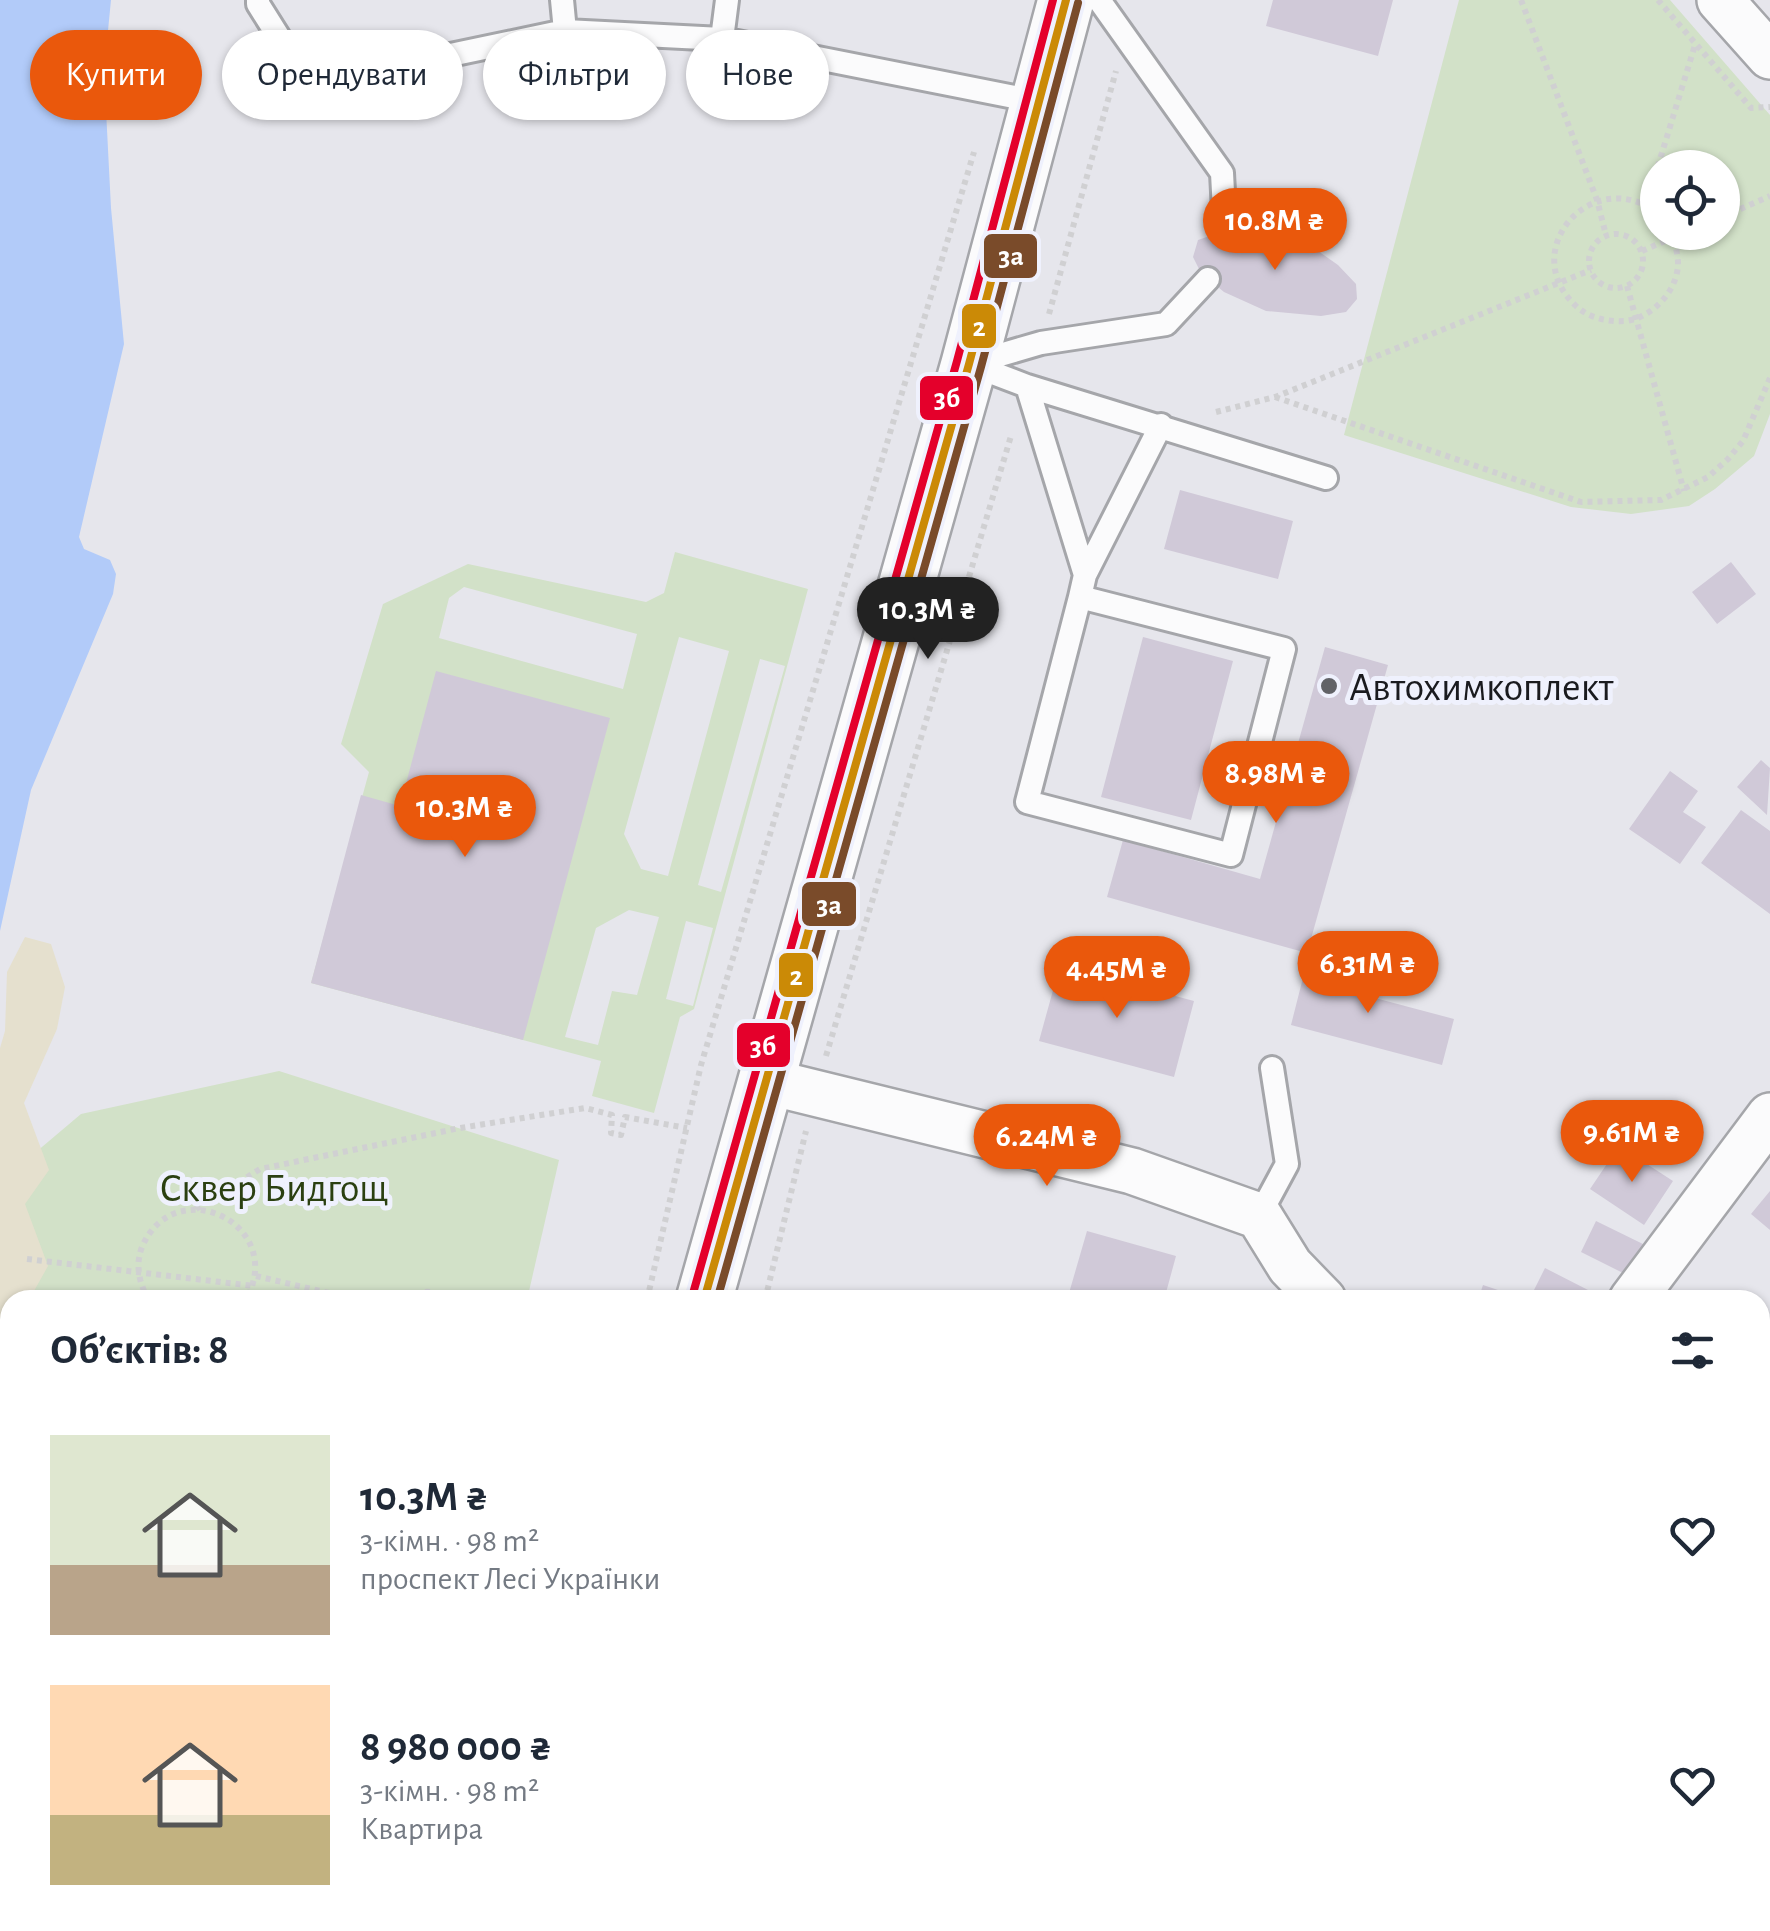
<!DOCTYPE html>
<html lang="uk">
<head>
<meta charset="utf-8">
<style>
  body { margin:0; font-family:"Alegreya Sans",sans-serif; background:#f6f6f7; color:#1f2937; height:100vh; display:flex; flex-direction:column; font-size:38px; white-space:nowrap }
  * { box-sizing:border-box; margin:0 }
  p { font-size:32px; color:#747a83 }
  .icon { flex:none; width:55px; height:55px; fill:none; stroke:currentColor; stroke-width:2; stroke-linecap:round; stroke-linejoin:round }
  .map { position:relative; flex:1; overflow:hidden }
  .panel { position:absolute; left:0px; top:1290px; width:1770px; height:642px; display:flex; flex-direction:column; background:#fff; border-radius:30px 30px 0 0; box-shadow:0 2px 8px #0004 }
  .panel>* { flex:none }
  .top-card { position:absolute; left:30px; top:30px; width:1000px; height:90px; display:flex; gap:20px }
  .tools { position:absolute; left:1640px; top:150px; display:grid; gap:20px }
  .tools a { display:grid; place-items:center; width:100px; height:100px; border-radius:50%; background:#fff; box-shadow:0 2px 8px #0004; font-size:50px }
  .price { position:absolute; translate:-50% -85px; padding:0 22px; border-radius:35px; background:#ea580c; color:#fff; font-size:32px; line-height:65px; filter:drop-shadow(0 2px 5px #0008) }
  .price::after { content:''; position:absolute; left:50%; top:60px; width:30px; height:22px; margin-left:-15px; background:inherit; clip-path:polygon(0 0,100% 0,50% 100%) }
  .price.active { background:#222; color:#fff }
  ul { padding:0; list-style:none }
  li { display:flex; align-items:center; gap:30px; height:250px; padding:0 50px }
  li span { display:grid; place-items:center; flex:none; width:280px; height:200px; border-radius:0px; color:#555 }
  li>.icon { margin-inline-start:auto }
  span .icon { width:120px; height:120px; fill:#fffc; stroke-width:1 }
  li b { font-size:42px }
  h2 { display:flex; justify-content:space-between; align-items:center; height:120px; padding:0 50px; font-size:42px }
  .chip { padding:0 35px; border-radius:45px; background:#fff; box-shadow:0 2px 8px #0004; font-size:35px; line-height:90px }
  .chip.active { background:#ea580c; color:#fff }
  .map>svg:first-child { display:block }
  .green { fill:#d2e1c8; fill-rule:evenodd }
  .sand { fill:#e5e0ce }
  .water { fill:#b2cbf9 }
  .building { fill:#d0c9d8 }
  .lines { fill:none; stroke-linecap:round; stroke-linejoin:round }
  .lane-casing { stroke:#a5a6aa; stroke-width:28 }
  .street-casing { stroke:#a5a6aa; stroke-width:50 }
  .secondary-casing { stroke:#a5a6aa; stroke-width:60 }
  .path { stroke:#d0d0d2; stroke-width:6; stroke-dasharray:5 5; stroke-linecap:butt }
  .lane { stroke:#fbfbfc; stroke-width:22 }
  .street { stroke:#fbfbfc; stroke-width:45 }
  .secondary { stroke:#fbfbfc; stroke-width:55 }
  .bus-1-casing { stroke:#eff1fd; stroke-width:15 }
  .bus-2-casing { stroke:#eff1fd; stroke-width:15 }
  .bus-3-casing { stroke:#eff1fd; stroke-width:15 }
  .bus-1 { stroke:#cb8a06; stroke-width:8 }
  .bus-2 { stroke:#7a4b2a; stroke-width:8 }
  .bus-3 { stroke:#e4002b; stroke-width:8 }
  .poi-dot { fill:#616267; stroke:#eff1fd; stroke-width:4 }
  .labels { text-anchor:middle; stroke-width:10; stroke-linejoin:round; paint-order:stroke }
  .poi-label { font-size:40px; fill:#1a1b1f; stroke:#eff1fd; text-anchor:start }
  .park-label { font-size:40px; fill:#2b4011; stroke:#eff1fd }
  .line-badge { stroke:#eff1fd; stroke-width:4 }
  .badge-label { font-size:28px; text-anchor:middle; font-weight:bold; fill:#fff }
</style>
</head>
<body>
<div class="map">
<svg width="1770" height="1931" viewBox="0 0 1770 1931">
  <rect width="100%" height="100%" fill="#e6e6ec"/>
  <path class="green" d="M 1459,0 L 1670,0 L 1770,115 L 1770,414 L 1754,456 L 1715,489 L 1689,506 L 1631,514 L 1571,507 L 1344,435 ZM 1658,168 L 1722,168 L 1722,232 L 1658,232 Z
    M 675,552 L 808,589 L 694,1009 L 680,1017 L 654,1113 L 592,1096 L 601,1061 L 311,983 L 369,772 L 341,744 L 383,604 L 468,564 L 646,602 L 664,593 ZM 464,587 L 637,634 L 623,689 L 439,638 L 449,598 ZM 679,637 L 729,651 L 668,876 L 641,869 L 624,834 ZM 760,659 L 785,666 L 721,892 L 698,885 ZM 629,910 L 659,917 L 637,995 L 612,991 L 598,1045 L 565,1037 L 596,928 ZM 686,921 L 713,928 L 693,1006 L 666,999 Z
    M 279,1071 L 559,1160 L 527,1300 L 10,1300 L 10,1327 L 0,1241 L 10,1174 L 81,1114 Z"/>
  <path class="sand" d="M 25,937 L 51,944 L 65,987 L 57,1029 L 24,1103 L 49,1170 L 25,1204 L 48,1266 L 29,1300 L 10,1300 L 10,1332 L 0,1335 L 0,1048 L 5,1031 L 7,972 Z"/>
  <path class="water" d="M 0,0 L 111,0 L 104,71 L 111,208 L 124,344 L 79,537 L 84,549 L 110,560 L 116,574 L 113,594 L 31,790 L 0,931 Z
    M 0,1491 L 10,1500 L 10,1922 L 641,1922 L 661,1931 L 0,1931 Z
    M 1760,1838 L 1770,1839 L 1770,1931 L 776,1931 L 776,1922 L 1760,1922 Z"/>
  <path class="building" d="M 1273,0 L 1393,0 L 1378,56 L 1266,26 Z
    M 1230,229 L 1268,230 L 1311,246 L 1338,265 L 1356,284 L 1357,299 L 1346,312 L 1321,316 L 1266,311 L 1224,292 L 1201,273 L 1193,257 L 1198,240 Z
    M 1180,490 L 1293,521 L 1278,579 L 1164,549 Z
    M 1731,562 L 1756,594 L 1717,624 L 1692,592 Z
    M 1143,637 L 1233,661 L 1191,820 L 1101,797 Z
    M 1325,647 L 1388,665 L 1307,953 L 1107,897 L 1123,840 L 1260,879 Z
    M 436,671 L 610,718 L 523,1040 L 311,983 L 361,795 L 400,806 Z
    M 1761,760 L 1770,768 L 1767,815 L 1737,787 Z
    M 1670,771 L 1698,791 L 1683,812 L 1706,827 L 1680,864 L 1629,829 Z
    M 1741,810 L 1770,831 L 1770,914 L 1701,863 Z
    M 1307,962 L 1380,982 L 1375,998 L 1454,1019 L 1442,1065 L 1291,1025 Z
    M 1060,965 L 1194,1001 L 1174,1077 L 1039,1041 Z
    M 1619,1146 L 1673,1181 L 1644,1225 L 1590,1189 Z
    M 1770,1191 L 1770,1230 L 1751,1214 Z
    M 1596,1221 L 1645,1245 L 1629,1276 L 1581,1252 Z
    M 1087,1231 L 1176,1256 L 1164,1300 L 1067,1300 Z
    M 1545,1268 L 1590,1291 L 1585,1300 L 1529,1300 Z
    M 1483,1285 L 1525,1299 L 1524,1300 L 1478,1300 Z"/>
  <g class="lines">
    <defs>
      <path id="lane" d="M 258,0 L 258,4 L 292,58 L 422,61 L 565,31 L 722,39 L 1039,102
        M 562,0 L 565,31
        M 1099,0 L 1222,173 L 1225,230
        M 722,39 L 727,0
        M 1208,279 L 1166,324 L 1041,343 L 969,364 L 1027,386 L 1326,478
        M 1027,386 L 1085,575
        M 1080,597 L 1027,802 L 1231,855 L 1284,649 L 1080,597 L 1085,575 L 1161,425
        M 1259,1216 L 1287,1164 L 1272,1068"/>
      <path id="street" d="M 1720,0 L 1770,56
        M 766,1081 L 1132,1171 L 1259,1216 L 1290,1266 L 1323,1300
        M 1632,1300 L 1770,1116
        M 1760,1460 L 1770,1463
        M 1760,1768 L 1770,1771"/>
      <path id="secondary" d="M 704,1300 L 969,364 L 1066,0
        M 529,1931 L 531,1922"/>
    </defs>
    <use href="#lane" class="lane-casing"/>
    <use href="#street" class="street-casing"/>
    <use href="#secondary" class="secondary-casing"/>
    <path class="path" d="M 1521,0 L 1597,200 L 1606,235
      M 1658,0 L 1751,108 L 1770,107
      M 1646,205 L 1695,45
      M 1658,213 C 1592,164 1517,250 1575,305 C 1588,318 1607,322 1625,321 C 1652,318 1678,291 1678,263 C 1678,253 1674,242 1672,232
      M 1722,217 L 1770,196
      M1589 261a27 27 0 1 1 54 0a27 27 0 1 1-54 0Z
      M 1642,251 L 1686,232
      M 1627,286 L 1684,491
      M 1049,314 L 1116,71
      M 1275,397 L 1581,502 L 1661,500 L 1708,477 L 1728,459 L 1743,441 L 1770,378
      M 1216,412 L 1275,397 L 1591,270
      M 826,1056 L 1011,436
      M 196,1209 L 260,1169 L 460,1128 L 585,1108 L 612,1115 L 611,1133 L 621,1135 L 625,1117 L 687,1128
      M 27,1259 L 254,1286
      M 256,1276 L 359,1300
      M 149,1300 C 139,1284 135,1265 142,1247 C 174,1171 288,1223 246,1300
      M 407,1300 C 420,1289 435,1289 448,1300
      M 647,1300 L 701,1065 L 974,152
      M 765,1300 L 806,1131"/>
    <use href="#lane" class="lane"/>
    <use href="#street" class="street"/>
    <use href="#secondary" class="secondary"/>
    <defs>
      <path id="bus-1" d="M 704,1300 L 969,364 L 1066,0"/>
      <path id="bus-2" d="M 717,1300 L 981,367 L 1078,3"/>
      <path id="bus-3" d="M 692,1297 L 957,361 L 1053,0"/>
    </defs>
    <use href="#bus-1" class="bus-1-casing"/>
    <use href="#bus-2" class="bus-2-casing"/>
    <use href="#bus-3" class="bus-3-casing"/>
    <use href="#bus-1" class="bus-1"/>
    <use href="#bus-2" class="bus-2"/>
    <use href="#bus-3" class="bus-3"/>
  </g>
  <circle class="poi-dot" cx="1329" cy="686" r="10"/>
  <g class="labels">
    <g class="poi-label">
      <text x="1349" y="700">Автохимкоплект</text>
    </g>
    <g class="park-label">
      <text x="274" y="1201">Сквер Бидгощ</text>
    </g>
  </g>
  <g class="line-badge">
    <rect x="982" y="232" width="57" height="48" rx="10" fill="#7a4b2a"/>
    <rect x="960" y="302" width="38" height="48" rx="10" fill="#cb8a06"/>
    <rect x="918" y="374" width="57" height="48" rx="10" fill="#e4002b"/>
    <rect x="800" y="880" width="58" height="48" rx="10" fill="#7a4b2a"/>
    <rect x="777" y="951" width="38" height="48" rx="10" fill="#cb8a06"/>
    <rect x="735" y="1021" width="57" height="48" rx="10" fill="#e4002b"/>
  </g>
  <g class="badge-label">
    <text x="1011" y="265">3а</text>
    <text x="979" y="336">2</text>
    <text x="947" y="407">3б</text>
    <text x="829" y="914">3а</text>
    <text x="796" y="985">2</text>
    <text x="763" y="1055">3б</text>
  </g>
</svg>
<div class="tools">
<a><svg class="icon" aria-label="locate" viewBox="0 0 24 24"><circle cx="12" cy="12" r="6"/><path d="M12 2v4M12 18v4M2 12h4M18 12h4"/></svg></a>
</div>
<b class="price" style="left:1275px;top:273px">10.8M ₴</b>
<b class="price active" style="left:928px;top:662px">10.3M ₴</b>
<b class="price" style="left:1276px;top:826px">8.98M ₴</b>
<b class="price" style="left:465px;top:860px">10.3M ₴</b>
<b class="price" style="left:1368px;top:1016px">6.31M ₴</b>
<b class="price" style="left:1117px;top:1021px">4.45M ₴</b>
<b class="price" style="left:1632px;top:1185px">9.61M ₴</b>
<b class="price" style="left:1047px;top:1189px">6.24M ₴</b>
<div class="top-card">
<a class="chip active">Купити</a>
<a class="chip">Орендувати</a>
<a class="chip">Фільтри</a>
<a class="chip">Нове</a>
</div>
<section class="panel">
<h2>Об’єктів: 8<svg class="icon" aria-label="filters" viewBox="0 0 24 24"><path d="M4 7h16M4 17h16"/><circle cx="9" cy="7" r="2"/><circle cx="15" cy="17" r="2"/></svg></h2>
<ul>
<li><span style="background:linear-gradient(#dfe7d0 65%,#b9a48a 0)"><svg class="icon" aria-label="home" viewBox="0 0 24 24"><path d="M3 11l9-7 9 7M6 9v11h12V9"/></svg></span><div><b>10.3M ₴</b><p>3-кімн. · 98 m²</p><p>проспект Лесі Українки</p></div><svg class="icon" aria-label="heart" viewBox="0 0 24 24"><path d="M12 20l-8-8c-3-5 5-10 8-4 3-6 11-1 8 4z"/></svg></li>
<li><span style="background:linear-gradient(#ffd9b3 65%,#c2b280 0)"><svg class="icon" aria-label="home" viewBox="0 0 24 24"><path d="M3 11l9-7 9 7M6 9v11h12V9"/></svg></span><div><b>8 980 000 ₴</b><p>3-кімн. · 98 m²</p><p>Квартира</p></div><svg class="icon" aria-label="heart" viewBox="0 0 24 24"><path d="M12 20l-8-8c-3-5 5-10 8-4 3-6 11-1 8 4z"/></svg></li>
</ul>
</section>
</div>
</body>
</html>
